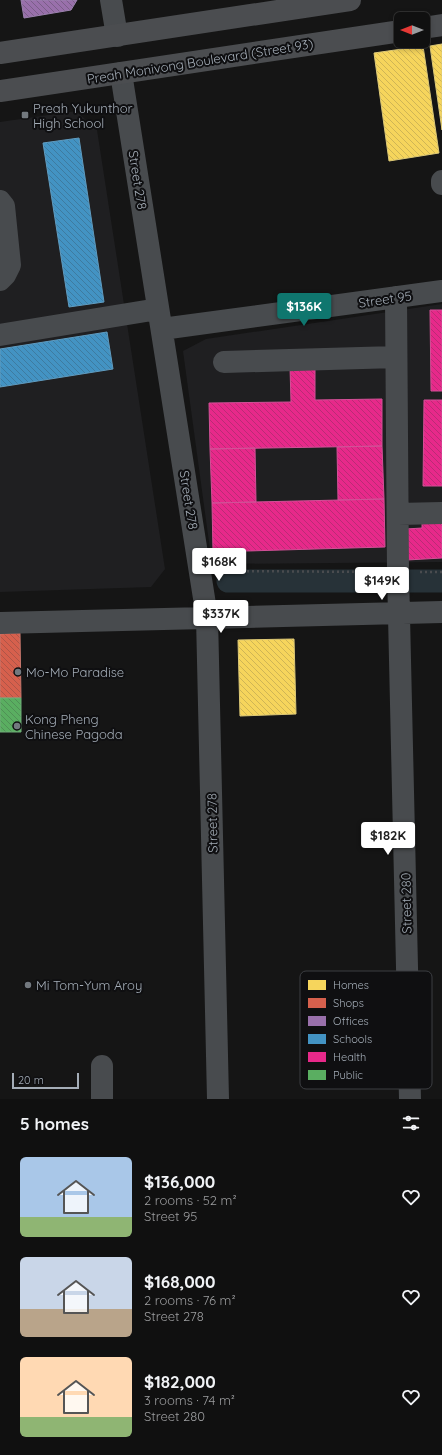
<!DOCTYPE html>
<html lang="en">
<head>
<meta charset="utf-8">
<style>
  body { margin:0; font-family:Quicksand,sans-serif; background:#1e1e1e; color:#f1f3f6; height:100vh; display:flex; flex-direction:column; font-size:15px; white-space:nowrap }
  * { box-sizing:border-box; margin:0 }
  p { font-size:13px; color:#9c9d9f }
  .icon { flex:none; width:22px; height:22px; fill:none; stroke:currentColor; stroke-width:2; stroke-linecap:round; stroke-linejoin:round }
  .map { position:relative; height:1099px; overflow:hidden }
  .sheet { display:flex; flex-direction:column; background:#101010; flex:1 }
  .sheet>* { flex:none }
  .needle { width:26px; rotate:270deg }
  .controls { position:absolute; left:394px; top:12px; display:grid; gap:8px }
  .controls a { display:grid; place-items:center; width:36px; height:36px; border-radius:6px; background:#101010; box-shadow:0 2px 6px #0003,0 0 0 1px #303030; font-size:20px }
  .scale { position:absolute; left:12px; bottom:10px; width:67px; box-sizing:border-box; padding-left:4px; border:2px solid #a4adb7; border-top:0; font-size:11px; line-height:14px; white-space:nowrap; color:#a4adb7; -webkit-text-stroke:3px #0f0f11; paint-order:stroke }
  .price { position:absolute; translate:-50% -34px; padding:0 9px; border-radius:4px; background:#fff; color:#222; font-size:13px; line-height:26px; filter:drop-shadow(0 1px 2px #0008) }
  .price::after { content:''; position:absolute; left:50%; top:24px; width:12px; height:9px; margin-left:-6px; background:inherit; clip-path:polygon(0 0,100% 0,50% 100%) }
  .price.active { background:#0f766e; color:#fff }
  ul { padding:0; list-style:none }
  li { display:flex; align-items:center; gap:12px; height:100px; padding:0 20px }
  li span { display:grid; place-items:center; flex:none; width:112px; height:80px; border-radius:6px; color:#555 }
  li>.icon { margin-inline-start:auto }
  span .icon { width:48px; height:48px; fill:#fffc; stroke-width:1 }
  li b { font-size:17px }
  h2 { display:flex; justify-content:space-between; align-items:center; height:48px; padding:0 20px; font-size:17px }
  .map>svg:first-child { display:block }
  .built { fill:#1f1f21 }
  .homes { fill:url(#homes-back-hatch); stroke:#ddc977 }
  .shops { fill:url(#shops-back-hatch); stroke:#c7776d }
  .offices { fill:url(#offices-back-hatch); stroke:#9c82af }
  .schools { fill:url(#schools-back-hatch); stroke:#609bbf }
  .health { fill:url(#health-back-hatch); stroke:#d35198 }
  .public { fill:url(#public-back-hatch); stroke:#70ae7b }
  .lines { fill:none; stroke-linecap:round; stroke-linejoin:round }
  .canal { stroke:#273238; stroke-width:23 }
  .path { stroke:#4a4c4f; stroke-width:2.5; stroke-dasharray:2 3; stroke-linecap:butt }
  .minor { stroke:#484b4e; stroke-width:22 }
  .highway { stroke:#4b4d50; stroke-width:22 }
  .poi-dot { fill:#72787e; stroke:#0f0f11; stroke-width:1.5 }
  .labels { text-anchor:middle; stroke-width:4; stroke-linejoin:round; paint-order:stroke }
  .street-label { font-size:13px; fill:#a4adb7; stroke:#0f0f11 }
  .poi-label { font-size:13px; fill:#a4adb7; stroke:#0f0f11; text-anchor:start }
  .key { fill:#0f0f11; stroke:#3c3e43; stroke-width:1 }
  .key-label { font-size:11px; fill:#a4adb7 }
</style>
</head>
<body>
<div class="map">
<svg width="442" height="1099" viewBox="0 0 442 1099">
  <defs>
    <pattern id="homes-back-hatch" width="6" height="6" patternUnits="userSpaceOnUse"><rect width="6" height="6" fill="#f6d55c"/><path d="M-1 5l2 2M0 0l6 6M5-1l2 2" fill="none" stroke="#cfb555"/></pattern>
    <pattern id="shops-back-hatch" width="6" height="6" patternUnits="userSpaceOnUse"><rect width="6" height="6" fill="#d6604d"/><path d="M-1 5l2 2M0 0l6 6M5-1l2 2" fill="none" stroke="#ad5548"/></pattern>
    <pattern id="offices-back-hatch" width="6" height="6" patternUnits="userSpaceOnUse"><rect width="6" height="6" fill="#9970ab"/><path d="M-1 5l2 2M0 0l6 6M5-1l2 2" fill="none" stroke="#7a5e88"/></pattern>
    <pattern id="schools-back-hatch" width="6" height="6" patternUnits="userSpaceOnUse"><rect width="6" height="6" fill="#4393c3"/><path d="M-1 5l2 2M0 0l6 6M5-1l2 2" fill="none" stroke="#3e7ba0"/></pattern>
    <pattern id="health-back-hatch" width="6" height="6" patternUnits="userSpaceOnUse"><rect width="6" height="6" fill="#e7298a"/><path d="M-1 5l2 2M0 0l6 6M5-1l2 2" fill="none" stroke="#ba2c75"/></pattern>
    <pattern id="public-back-hatch" width="6" height="6" patternUnits="userSpaceOnUse"><rect width="6" height="6" fill="#5aae61"/><path d="M-1 5l2 2M0 0l6 6M5-1l2 2" fill="none" stroke="#509056"/></pattern>
  </defs>
  <rect width="100%" height="100%" fill="#151515"/>
  <path class="built" d="M 76,111 L 97,130 L 165,569 L 151,587 L 0,592 L 0,122 Z
    M 442,304 L 442,562 L 212,564 L 183,351 L 206,339 Z"/>
  <path class="homes" d="M 442,44 L 442,130 L 430,46 Z
    M 423,46 L 439,153 L 389,161 L 374,53 Z
    M 294,639 L 296,714 L 240,716 L 238,640 Z"/>
  <path class="shops" d="M 20,633 L 21,698 L 0,698 L 0,634 Z"/>
  <path class="offices" d="M 21,0 L 77,0 L 71,10 L 24,18 Z"/>
  <path class="schools" d="M 79,138 L 104,302 L 69,307 L 43,143 Z
    M 107,332 L 113,369 L 0,387 L 0,349 Z"/>
  <path class="health" d="M 430,310 L 442,310 L 442,391 L 431,391 Z
    M 315,366 L 315,400 L 382,399 L 382,446 L 210,449 L 209,403 L 291,402 L 290,367 Z
    M 424,400 L 442,400 L 442,486 L 423,486 Z
    M 382,446 L 384,499 L 338,500 L 337,447 Z
    M 255,448 L 256,502 L 212,503 L 210,449 Z
    M 384,499 L 385,547 L 213,552 L 212,503 Z
    M 422,521 L 442,521 L 442,558 L 407,560 L 406,529 L 422,528 Z"/>
  <path class="public" d="M 0,698 L 21,698 L 21,732 L 0,732 Z"/>
  <g class="lines">
    <path class="canal" d="M 228,581 L 442,581"/>
    <path class="path" d="M 222,571 L 375,572
      M 420,572 L 442,572"/>
    <path class="minor" d="M 111,0 L 117,36
      M 121,73 L 207,617 L 218,1099
      M 442,181 L 442,184
      M 0,201 L 4,206 L 10,265 L 5,275 L 0,280
      M 396,297 L 398,572 L 410,1099
      M 162,329 L 442,291
      M 0,335 L 158,309
      M 224,362 L 396,357
      M 398,514 L 442,513
      M 0,623 L 442,612
      M 102,1066 L 102,1099"/>
    <path class="highway" d="M 423,28 L 442,25
      M 0,53 L 350,0
      M 0,91 L 401,31"/>
  </g>
  <g class="poi-dot">
    <rect x="21" y="111" width="8" height="8" rx="2"/>
    <circle cx="18" cy="672" r="4"/>
    <circle cx="17" cy="726" r="4"/>
    <circle cx="28" cy="985" r="4"/>
  </g>
  <g class="labels">
    <g class="street-label">
      <text transform="translate(200 61) rotate(-9)" y="5">Preah Monivong Boulevard (Street 93)</text>
      <text transform="translate(138 180) rotate(81)" y="5">Street 278</text>
      <text transform="translate(385 299) rotate(-8)" y="5">Street 95</text>
      <text transform="translate(189 500) rotate(81)" y="5">Street 278</text>
      <text transform="translate(212 823) rotate(-91)" y="5">Street 278</text>
      <text transform="translate(406 903) rotate(-91)" y="5">Street 280</text>
    </g>
    <g class="poi-label">
      <text x="33" y="113">Preah Yukunthor<tspan x="33" dy="15">High School</tspan></text>
      <text x="26" y="677">Mo-Mo Paradise</text>
      <text x="25" y="724">Kong Pheng<tspan x="25" dy="15">Chinese Pagoda</tspan></text>
      <text x="36" y="990">Mi Tom-Yum Aroy</text>
    </g>
  </g>
  <rect x="300" y="971" width="132" height="118" rx="6" class="key"/>
  <rect x="308" y="980" width="18" height="10" fill="#f6d55c"/>
  <rect x="308" y="998" width="18" height="10" fill="#d6604d"/>
  <rect x="308" y="1016" width="18" height="10" fill="#9970ab"/>
  <rect x="308" y="1034" width="18" height="10" fill="#4393c3"/>
  <rect x="308" y="1052" width="18" height="10" fill="#e7298a"/>
  <rect x="308" y="1070" width="18" height="10" fill="#5aae61"/>
  <g class="key-label">
    <text x="333" y="989">Homes</text>
    <text x="333" y="1007">Shops</text>
    <text x="333" y="1025">Offices</text>
    <text x="333" y="1043">Schools</text>
    <text x="333" y="1061">Health</text>
    <text x="333" y="1079">Public</text>
  </g>
</svg>
<div class="controls">
<a><svg class="needle" viewBox="-14 -14 28 28"><path d="M0-13l5 13h-10z" fill="#e53935"/><path d="M0 13l5-13h-10z" fill="#9c9d9f"/></svg></a>
</div>
<div class="scale">20 m</div>
<b class="price active" style="left:304px;top:327px">$136K</b>
<b class="price" style="left:219px;top:582px">$168K</b>
<b class="price" style="left:382px;top:601px">$149K</b>
<b class="price" style="left:221px;top:634px">$337K</b>
<b class="price" style="left:388px;top:856px">$182K</b>
</div>
<section class="sheet">
<h2>5 homes<svg class="icon" aria-label="filters" viewBox="0 0 24 24"><path d="M4 7h16M4 17h16"/><circle cx="9" cy="7" r="2"/><circle cx="15" cy="17" r="2"/></svg></h2>
<ul>
<li><span style="background:linear-gradient(#a9c7e8 75%,#8fb573 0)"><svg class="icon" aria-label="home" viewBox="0 0 24 24"><path d="M3 11l9-7 9 7M6 9v11h12V9"/></svg></span><div><b>$136,000</b><p>2 rooms · 52 m²</p><p>Street 95</p></div><svg class="icon" aria-label="heart" viewBox="0 0 24 24"><path d="M12 20l-8-8c-3-5 5-10 8-4 3-6 11-1 8 4z"/></svg></li>
<li><span style="background:linear-gradient(#c9d6e8 65%,#b9a48a 0)"><svg class="icon" aria-label="home" viewBox="0 0 24 24"><path d="M3 11l9-7 9 7M6 9v11h12V9"/></svg></span><div><b>$168,000</b><p>2 rooms · 76 m²</p><p>Street 278</p></div><svg class="icon" aria-label="heart" viewBox="0 0 24 24"><path d="M12 20l-8-8c-3-5 5-10 8-4 3-6 11-1 8 4z"/></svg></li>
<li><span style="background:linear-gradient(#ffd9b3 75%,#8fb573 0)"><svg class="icon" aria-label="home" viewBox="0 0 24 24"><path d="M3 11l9-7 9 7M6 9v11h12V9"/></svg></span><div><b>$182,000</b><p>3 rooms · 74 m²</p><p>Street 280</p></div><svg class="icon" aria-label="heart" viewBox="0 0 24 24"><path d="M12 20l-8-8c-3-5 5-10 8-4 3-6 11-1 8 4z"/></svg></li>
</ul>
</section>
</body>
</html>
